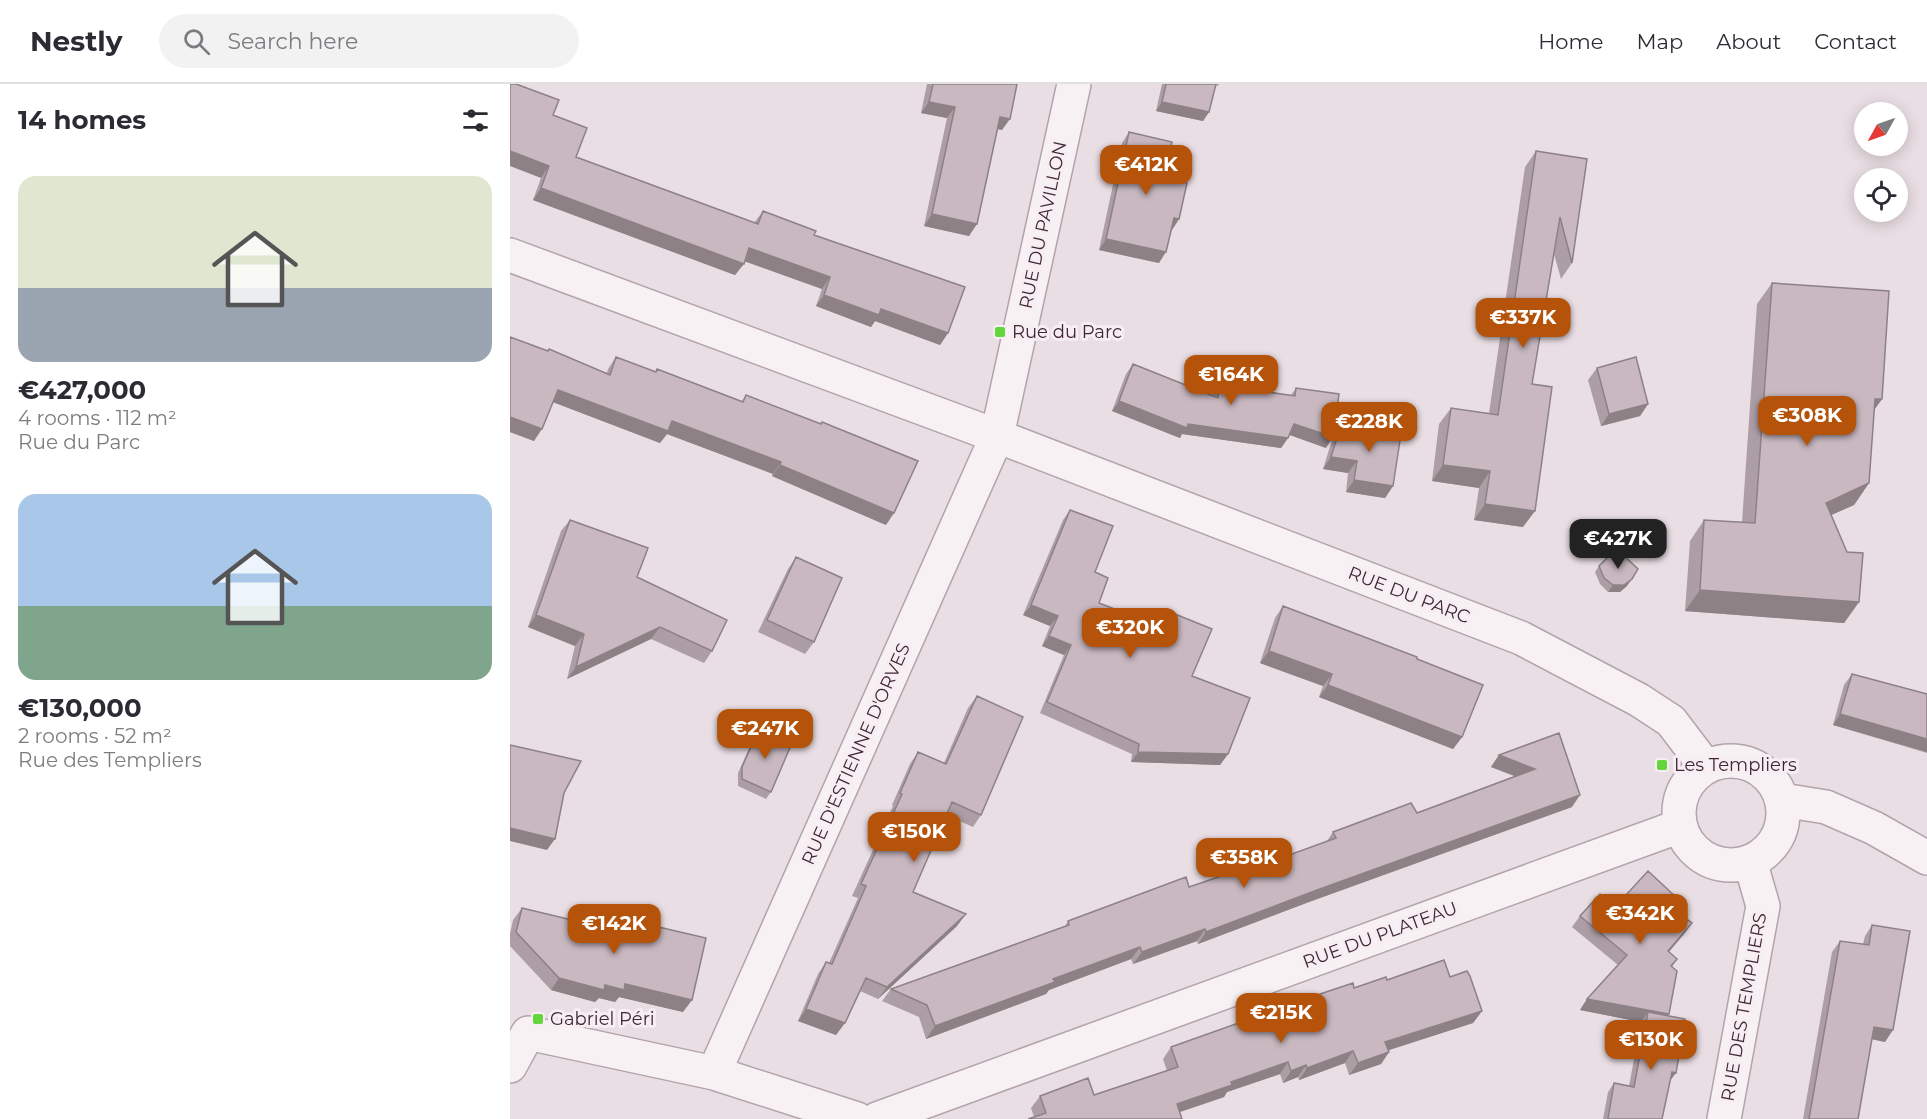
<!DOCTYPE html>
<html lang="en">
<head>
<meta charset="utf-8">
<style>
  body { margin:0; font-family:Montserrat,sans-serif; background:#f2f2f3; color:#2b2b33; height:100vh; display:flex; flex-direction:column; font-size:22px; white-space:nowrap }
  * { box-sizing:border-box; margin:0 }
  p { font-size:20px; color:#7c7c81 }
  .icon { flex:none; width:33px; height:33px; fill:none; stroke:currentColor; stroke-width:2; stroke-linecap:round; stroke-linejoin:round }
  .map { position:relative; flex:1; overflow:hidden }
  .panel { display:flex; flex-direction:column; background:#fff; width:510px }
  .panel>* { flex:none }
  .needle { width:39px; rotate:230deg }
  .buttons { position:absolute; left:1344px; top:18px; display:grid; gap:12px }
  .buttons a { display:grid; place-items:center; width:54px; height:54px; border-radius:50%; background:#fff; box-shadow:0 3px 15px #0003; font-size:30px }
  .price { position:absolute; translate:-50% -51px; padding:0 14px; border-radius:12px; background:#b45309; color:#fff; font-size:20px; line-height:39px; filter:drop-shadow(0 2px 3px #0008) }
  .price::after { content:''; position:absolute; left:50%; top:36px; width:18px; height:14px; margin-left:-9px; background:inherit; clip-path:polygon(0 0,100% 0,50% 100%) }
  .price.current { background:#222; color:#fff }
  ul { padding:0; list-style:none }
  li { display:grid; align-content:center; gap:12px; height:318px; padding:0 18px }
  li span { display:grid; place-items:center; height:186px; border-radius:18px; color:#555 }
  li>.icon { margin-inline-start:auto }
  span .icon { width:108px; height:108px; fill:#fffc; stroke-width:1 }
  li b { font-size:26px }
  h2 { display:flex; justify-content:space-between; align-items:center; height:72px; padding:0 18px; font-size:26px }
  header { display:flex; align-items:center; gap:36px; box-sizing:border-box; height:84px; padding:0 30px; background:#fff; border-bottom:2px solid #e1e1e2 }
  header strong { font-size:28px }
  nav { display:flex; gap:33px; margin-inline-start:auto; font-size:21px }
  .search { width:420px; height:54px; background:#f2f2f3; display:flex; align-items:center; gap:15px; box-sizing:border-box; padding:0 21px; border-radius:33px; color:#7c7c81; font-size:22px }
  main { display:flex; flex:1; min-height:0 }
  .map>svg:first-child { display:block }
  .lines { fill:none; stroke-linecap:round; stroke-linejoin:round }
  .street-casing { stroke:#b3a3ab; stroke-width:36 }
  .street { stroke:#f7f1f4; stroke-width:33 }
  .wall { fill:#ad9ea5 }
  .shaded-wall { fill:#8d8186 }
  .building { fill:#c9b8c0; stroke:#8d8186; stroke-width:1.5 }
  .poi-dot { fill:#62d63b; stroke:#f6eef2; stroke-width:2 }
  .labels { text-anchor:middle; stroke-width:6; stroke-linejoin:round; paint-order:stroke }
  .street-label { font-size:18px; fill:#412633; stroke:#f6eef2 }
  .poi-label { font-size:18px; fill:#412633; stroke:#f6eef2; text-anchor:start }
</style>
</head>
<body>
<header>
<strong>Nestly</strong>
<div class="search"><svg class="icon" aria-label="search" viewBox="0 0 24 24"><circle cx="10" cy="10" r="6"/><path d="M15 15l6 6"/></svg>Search here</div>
<nav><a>Home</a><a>Map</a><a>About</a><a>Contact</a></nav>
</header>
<main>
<section class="panel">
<h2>14 homes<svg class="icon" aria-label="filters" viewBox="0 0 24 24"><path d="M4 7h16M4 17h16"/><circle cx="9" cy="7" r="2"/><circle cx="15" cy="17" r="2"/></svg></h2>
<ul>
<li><span style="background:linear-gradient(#dfe7d0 60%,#9aa5b1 0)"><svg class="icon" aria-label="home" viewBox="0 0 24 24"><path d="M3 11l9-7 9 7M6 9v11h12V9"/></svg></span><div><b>€427,000</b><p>4 rooms · 112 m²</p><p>Rue du Parc</p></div></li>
<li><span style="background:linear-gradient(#a9c7e8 60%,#7fa58c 0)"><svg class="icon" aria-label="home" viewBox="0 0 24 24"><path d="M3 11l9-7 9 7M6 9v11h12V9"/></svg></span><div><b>€130,000</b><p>2 rooms · 52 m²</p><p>Rue des Templiers</p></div></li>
</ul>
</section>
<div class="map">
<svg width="1417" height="1035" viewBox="0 0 1417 1035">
  <rect width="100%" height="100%" fill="#e9dee3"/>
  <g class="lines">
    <defs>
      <path id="street" d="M 0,171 L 487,352 L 1011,554 L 1129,616 L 1161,637 L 1196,683
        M1169 729a52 52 0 1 1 104 0a52 52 0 1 1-104 0Z
        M 1272,716 L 1316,723 L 1364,744 L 1417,774
        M 0,982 L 18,949 L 204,989 L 347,1035
        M 204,989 L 487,352 L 564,0
        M 367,1035 L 1170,742
        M 1214,1035 L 1253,822 L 1240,777"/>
    </defs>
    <use href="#street" class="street-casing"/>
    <use href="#street" class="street"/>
  </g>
  <path class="wall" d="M 417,0 L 507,0 L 492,46 L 488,45 L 459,152 L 414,142 L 437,34 L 411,29 Z
    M 652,0 L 709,0 L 708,2 L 705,1 L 699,28 L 693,37 L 646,27 Z
    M 43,31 L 66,73 L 244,139 L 253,127 L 304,151 L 438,249 L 430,261 L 365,237 L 361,243 L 306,222 L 312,205 L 235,177 L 225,191 L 23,116 L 31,94 Z
    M 619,48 L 653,94 L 669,135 L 662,146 L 649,179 L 589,166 L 612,59 Z
    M 1026,67 L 1077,75 L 1062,179 L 1051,195 L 1044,170 L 1022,300 L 1013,443 L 964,436 L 969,404 L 922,397 L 929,340 L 941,324 L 979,329 L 1015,83 Z
    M 1262,199 L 1372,315 L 1364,326 L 1359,399 L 1344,421 L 1321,431 L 1349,518 L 1334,539 L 1175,527 L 1180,457 L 1194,436 L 1232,438 L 1247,220 Z
    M 0,253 L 97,289 L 98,285 L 106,273 L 145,288 L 147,285 L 232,317 L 236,311 L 376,441 L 262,392 L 263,390 L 157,350 L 150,359 L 43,318 L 24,357 L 0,348 Z
    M 623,280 L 702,311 L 709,301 L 781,311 L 786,304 L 816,364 L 780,351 L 771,364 L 672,350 L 670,354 L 602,327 L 616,290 Z
    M 1087,284 L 1138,320 L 1130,332 L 1091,342 L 1078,296 Z
    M 831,341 L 883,402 L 875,414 L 836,408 L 838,389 L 813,385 L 823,353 Z
    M 560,426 L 585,488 L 589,519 L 651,543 L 660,528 L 682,592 L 718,670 L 710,681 L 621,678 L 622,670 L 530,629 L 554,571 L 532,562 L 540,542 L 513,531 L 553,436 Z
    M 60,436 L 127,493 L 202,567 L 194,579 L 141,555 L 57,595 L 65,562 L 18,543 L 51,447 Z
    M 286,473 L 304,558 L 295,570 L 248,548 L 278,485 Z
    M 1089,482 L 1117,502 L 1110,508 L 1098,508 L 1090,500 L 1085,488 Z
    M 773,522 L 907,575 L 952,653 L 943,665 L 809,613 L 813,602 L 750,579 L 765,534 Z
    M 1342,590 L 1417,610 L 1417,669 L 1323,641 L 1334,601 Z
    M 467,612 L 471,731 L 463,743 L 436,731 L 403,808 L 447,842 L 368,915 L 350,907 L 326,951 L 288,937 L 308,890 L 316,878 L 319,879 L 348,814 L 342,812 L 383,722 L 382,721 L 400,680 L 408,668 L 434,679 L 458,624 Z
    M 249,645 L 261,708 L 256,715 L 228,702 L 228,689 L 245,651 Z
    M 989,671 L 1062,723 L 799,818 L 688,860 L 687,857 L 623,880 L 621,875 L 539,906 L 536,910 L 416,955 L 409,933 L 372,917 L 381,905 L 555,842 L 558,837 L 679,803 L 727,790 L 817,757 L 823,748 L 907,729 L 1005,692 L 981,683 Z
    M 1166,815 L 1168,828 L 1174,850 L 1159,868 L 1167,875 L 1162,883 L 1158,932 L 1160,997 L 1152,1035 L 1093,1035 L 1098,1008 L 1104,999 L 1119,1002 L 1131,938 L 1070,926 L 1077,915 L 1108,881 L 1062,843 L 1070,832 L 1105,823 Z
    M 12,824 L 136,854 L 144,842 L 173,928 L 109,913 L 105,918 L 89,914 L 85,918 L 41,906 L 0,862 L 0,850 L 3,836 Z
    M 1362,841 L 1375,958 L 1362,955 L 1348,1035 L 1293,1035 L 1322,868 L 1330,857 L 1353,860 L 1355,852 Z
    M 940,893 L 972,927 L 963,939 L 878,966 L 879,968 L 871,980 L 839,991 L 835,979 L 789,996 L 788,993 L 773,999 L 770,990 L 717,1008 L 714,1013 L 670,1028 L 524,1033 L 521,1024 L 530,1012 L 584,1011 L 657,987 L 653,975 L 661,963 L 844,904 L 877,896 Z"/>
  <path class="shaded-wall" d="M 419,18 L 445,23 L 437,34 L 411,29 Z
    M 652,18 L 699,28 L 693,37 L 646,27 Z
    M 490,33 L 500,35 L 492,46 L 482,44 Z
    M 0,67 L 39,82 L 31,94 L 0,82 Z
    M 31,104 L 234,180 L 225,191 L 23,116 Z
    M 422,130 L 467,140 L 459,152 L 414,142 Z
    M 664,134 L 669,135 L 662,146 Z
    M 596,155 L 656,168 L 649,179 L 589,166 Z
    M 239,164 L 320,193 L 312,205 L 231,176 Z
    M 314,211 L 371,225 L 438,249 L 430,261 L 365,237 L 361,243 L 306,222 Z
    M 48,306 L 162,337 L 271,378 L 263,390 L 157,350 L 150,359 L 40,317 Z
    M 1365,315 L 1372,315 L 1357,336 Z
    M 609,317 L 678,340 L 778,354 L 771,364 L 672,350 L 670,354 L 602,327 Z
    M 1138,320 L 1130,332 L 1091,342 L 1099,330 Z
    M 0,333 L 32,345 L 24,357 L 0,348 Z
    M 784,340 L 823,353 L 816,364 L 777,350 Z
    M 821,373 L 847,377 L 838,389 L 813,385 Z
    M 270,381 L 384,429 L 376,441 L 262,392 Z
    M 933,381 L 980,387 L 969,404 L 922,397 Z
    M 844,396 L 883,402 L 875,414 L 836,408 Z
    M 1359,399 L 1344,421 L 1301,440 L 1316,419 Z
    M 975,420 L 1025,427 L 1013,443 L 964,436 Z
    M 1122,495 L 1117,502 L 1110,508 L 1098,508 L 1103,501 Z
    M 1190,506 L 1349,518 L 1334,539 L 1175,527 Z
    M 521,521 L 548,532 L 540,542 L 513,531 Z
    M 26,531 L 74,550 L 65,562 L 18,543 Z
    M 150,543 L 141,555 L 57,595 L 66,583 Z
    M 539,552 L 561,561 L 554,571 L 532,562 Z
    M 759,567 L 822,590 L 813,602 L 750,579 Z
    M 818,601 L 952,653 L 943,665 L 809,613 Z
    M 1330,630 L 1417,655 L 1417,668 L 1323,641 Z
    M 628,668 L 718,670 L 710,681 L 621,678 Z
    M 989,671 L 1025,685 L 1017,697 L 981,683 Z
    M 1070,711 L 1062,723 L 799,818 L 688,860 L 696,848 L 807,806 Z
    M 0,744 L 45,755 L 37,766 L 0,757 Z
    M 456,830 L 447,842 L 368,915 L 377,903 Z
    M 1182,839 L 1174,850 L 1150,878 L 1158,867 Z
    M 695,845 L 687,857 L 623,880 L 632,868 Z
    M 630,863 L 621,875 L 539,906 L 536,910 L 416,955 L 425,942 L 543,895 Z
    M 49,894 L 95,901 L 115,900 L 182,916 L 173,928 L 109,913 L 105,918 L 89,914 L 85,918 L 41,906 Z
    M 1077,915 L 1159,930 L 1151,941 L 1138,928 L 1131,938 L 1070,926 Z
    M 296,925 L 335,939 L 326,951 L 288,937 Z
    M 972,927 L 963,939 L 867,970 L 875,958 Z
    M 1364,943 L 1383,946 L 1375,958 L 1356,954 Z
    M 843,967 L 835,979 L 789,996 L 797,984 Z
    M 879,968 L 871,980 L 839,991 L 848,979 Z
    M 778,978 L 770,990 L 717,1008 L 714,1013 L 658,1032 L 667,1020 L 721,998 Z
    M 796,981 L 788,993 L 773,999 L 781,987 Z
    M 1162,988 L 1166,989 L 1159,998 Z"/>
  <path class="building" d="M 0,0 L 6,0 L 49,16 L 43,31 L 77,44 L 66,73 L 248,140 L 253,127 L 306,147 L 304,151 L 455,203 L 438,249 L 371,225 L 369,231 L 314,211 L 320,193 L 239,164 L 234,180 L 31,104 L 39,82 L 0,67 Z
    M 423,0 L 507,0 L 500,35 L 490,33 L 467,140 L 422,130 L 445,23 L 419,18 Z
    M 656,0 L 706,0 L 699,28 L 652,18 Z
    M 619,48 L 662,58 L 653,94 L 677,99 L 669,135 L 664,134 L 656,168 L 596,155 Z
    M 1026,67 L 1077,75 L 1062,179 L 1050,133 L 1022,300 L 1042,303 L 1025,427 L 975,420 L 980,387 L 933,381 L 941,324 L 988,331 Z
    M 1262,199 L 1379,207 L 1372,315 L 1365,315 L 1359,399 L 1316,419 L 1337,468 L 1353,469 L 1349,518 L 1190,506 L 1194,436 L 1245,439 Z
    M 0,253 L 38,267 L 39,265 L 100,291 L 106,273 L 146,288 L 147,285 L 233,318 L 236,311 L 311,340 L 312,338 L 408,377 L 384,429 L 270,381 L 271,378 L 162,337 L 158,347 L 48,306 L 32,345 L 0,333 Z
    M 1126,273 L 1138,320 L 1099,330 L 1087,284 Z
    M 623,280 L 708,314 L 709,301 L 785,312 L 786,304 L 829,310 L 823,353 L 784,340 L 778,354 L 678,340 L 677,344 L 609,317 Z
    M 831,341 L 891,350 L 883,402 L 844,396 L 847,377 L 821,373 Z
    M 560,426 L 603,442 L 585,488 L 598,494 L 589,519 L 654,544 L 660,528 L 702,545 L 682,592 L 740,614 L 718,670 L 628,668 L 629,660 L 537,618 L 561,561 L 539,552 L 548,532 L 521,521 Z
    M 60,436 L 138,464 L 127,493 L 217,536 L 202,567 L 150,543 L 66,583 L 74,550 L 26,531 Z
    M 1110,468 L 1128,485 L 1122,495 L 1114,501 L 1103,501 L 1094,494 L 1089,482 L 1098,473 Z
    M 286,473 L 332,494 L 304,558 L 257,536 Z
    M 773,522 L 907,573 L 907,575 L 973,601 L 952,653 L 818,601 L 822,590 L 759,567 Z
    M 1342,590 L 1417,610 L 1417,655 L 1330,630 Z
    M 467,612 L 513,633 L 471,731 L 442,718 L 403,808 L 456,830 L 377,903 L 356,894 L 335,939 L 296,925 L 316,878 L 322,880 L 356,802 L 351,800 L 392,710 L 390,709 L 408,668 L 436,680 Z
    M 249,645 L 282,659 L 261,708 L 232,695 L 232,683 Z
    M 1049,649 L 1070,711 L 807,806 L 696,848 L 695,845 L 632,868 L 630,863 L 543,895 L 545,898 L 425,942 L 417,921 L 381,905 L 559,841 L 558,837 L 676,793 L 679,803 L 726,787 L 727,790 L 826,754 L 823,748 L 901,719 L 907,729 L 1025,685 L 989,671 Z
    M 0,661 L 71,677 L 54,709 L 45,755 L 0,744 Z
    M 1138,787 L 1167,814 L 1166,815 L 1173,821 L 1167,828 L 1182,839 L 1158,867 L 1167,875 L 1161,882 L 1167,887 L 1159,930 L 1077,915 L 1117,871 L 1070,832 L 1090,810 L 1105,823 Z
    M 12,824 L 141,855 L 144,842 L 196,854 L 182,916 L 115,900 L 114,906 L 95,901 L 94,906 L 49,894 L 6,848 Z
    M 1362,841 L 1400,847 L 1383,946 L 1364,943 L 1348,1035 L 1299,1035 L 1330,857 L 1359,861 Z
    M 934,876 L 940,893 L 957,887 L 960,892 L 972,927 L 875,958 L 879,968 L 848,979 L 843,967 L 797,984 L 796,981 L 781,987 L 778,978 L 721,998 L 722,1001 L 667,1020 L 672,1035 L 518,1035 L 536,1029 L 530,1012 L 578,994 L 584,1011 L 668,983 L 661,963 L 813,909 L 843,899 L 844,904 L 876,893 L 877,896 Z
    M 1138,928 L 1175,935 L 1166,989 L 1162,988 L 1152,1035 L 1098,1035 L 1104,999 L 1124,1003 Z"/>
  <g class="poi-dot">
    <rect x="484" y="242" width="12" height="12" rx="3"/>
    <rect x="1146" y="675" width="12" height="12" rx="3"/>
    <rect x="22" y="929" width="12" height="12" rx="3"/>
  </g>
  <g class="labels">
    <g class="street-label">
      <text transform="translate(533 141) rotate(-78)" y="6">RUE DU PAVILLON</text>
      <text transform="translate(899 511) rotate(21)" y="6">RUE DU PARC</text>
      <text transform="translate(346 670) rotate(-66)" y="6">RUE D'ESTIENNE D'ORVES</text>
      <text transform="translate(870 851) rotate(-20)" y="6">RUE DU PLATEAU</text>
      <text transform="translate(1234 923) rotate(-80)" y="6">RUE DES TEMPLIERS</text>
    </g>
    <g class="poi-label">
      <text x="502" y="254">Rue du Parc</text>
      <text x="1164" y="687">Les Templiers</text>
      <text x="40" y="941">Gabriel Péri</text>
    </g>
  </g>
</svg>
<div class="buttons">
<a><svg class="needle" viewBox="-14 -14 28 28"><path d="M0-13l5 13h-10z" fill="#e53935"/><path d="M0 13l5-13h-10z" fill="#7c7c81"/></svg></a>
<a><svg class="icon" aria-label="locate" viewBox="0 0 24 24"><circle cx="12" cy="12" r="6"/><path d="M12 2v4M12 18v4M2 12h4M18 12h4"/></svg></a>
</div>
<b class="price" style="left:636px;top:112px">€412K</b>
<b class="price" style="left:1013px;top:265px">€337K</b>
<b class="price" style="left:721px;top:322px">€164K</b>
<b class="price" style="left:1297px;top:363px">€308K</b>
<b class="price" style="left:859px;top:369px">€228K</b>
<b class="price current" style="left:1108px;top:486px">€427K</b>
<b class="price" style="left:620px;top:575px">€320K</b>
<b class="price" style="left:255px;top:676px">€247K</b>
<b class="price" style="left:404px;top:779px">€150K</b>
<b class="price" style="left:734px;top:805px">€358K</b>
<b class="price" style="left:1130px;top:861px">€342K</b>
<b class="price" style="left:104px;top:871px">€142K</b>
<b class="price" style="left:771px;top:960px">€215K</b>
<b class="price" style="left:1141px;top:987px">€130K</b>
</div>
</main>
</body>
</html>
